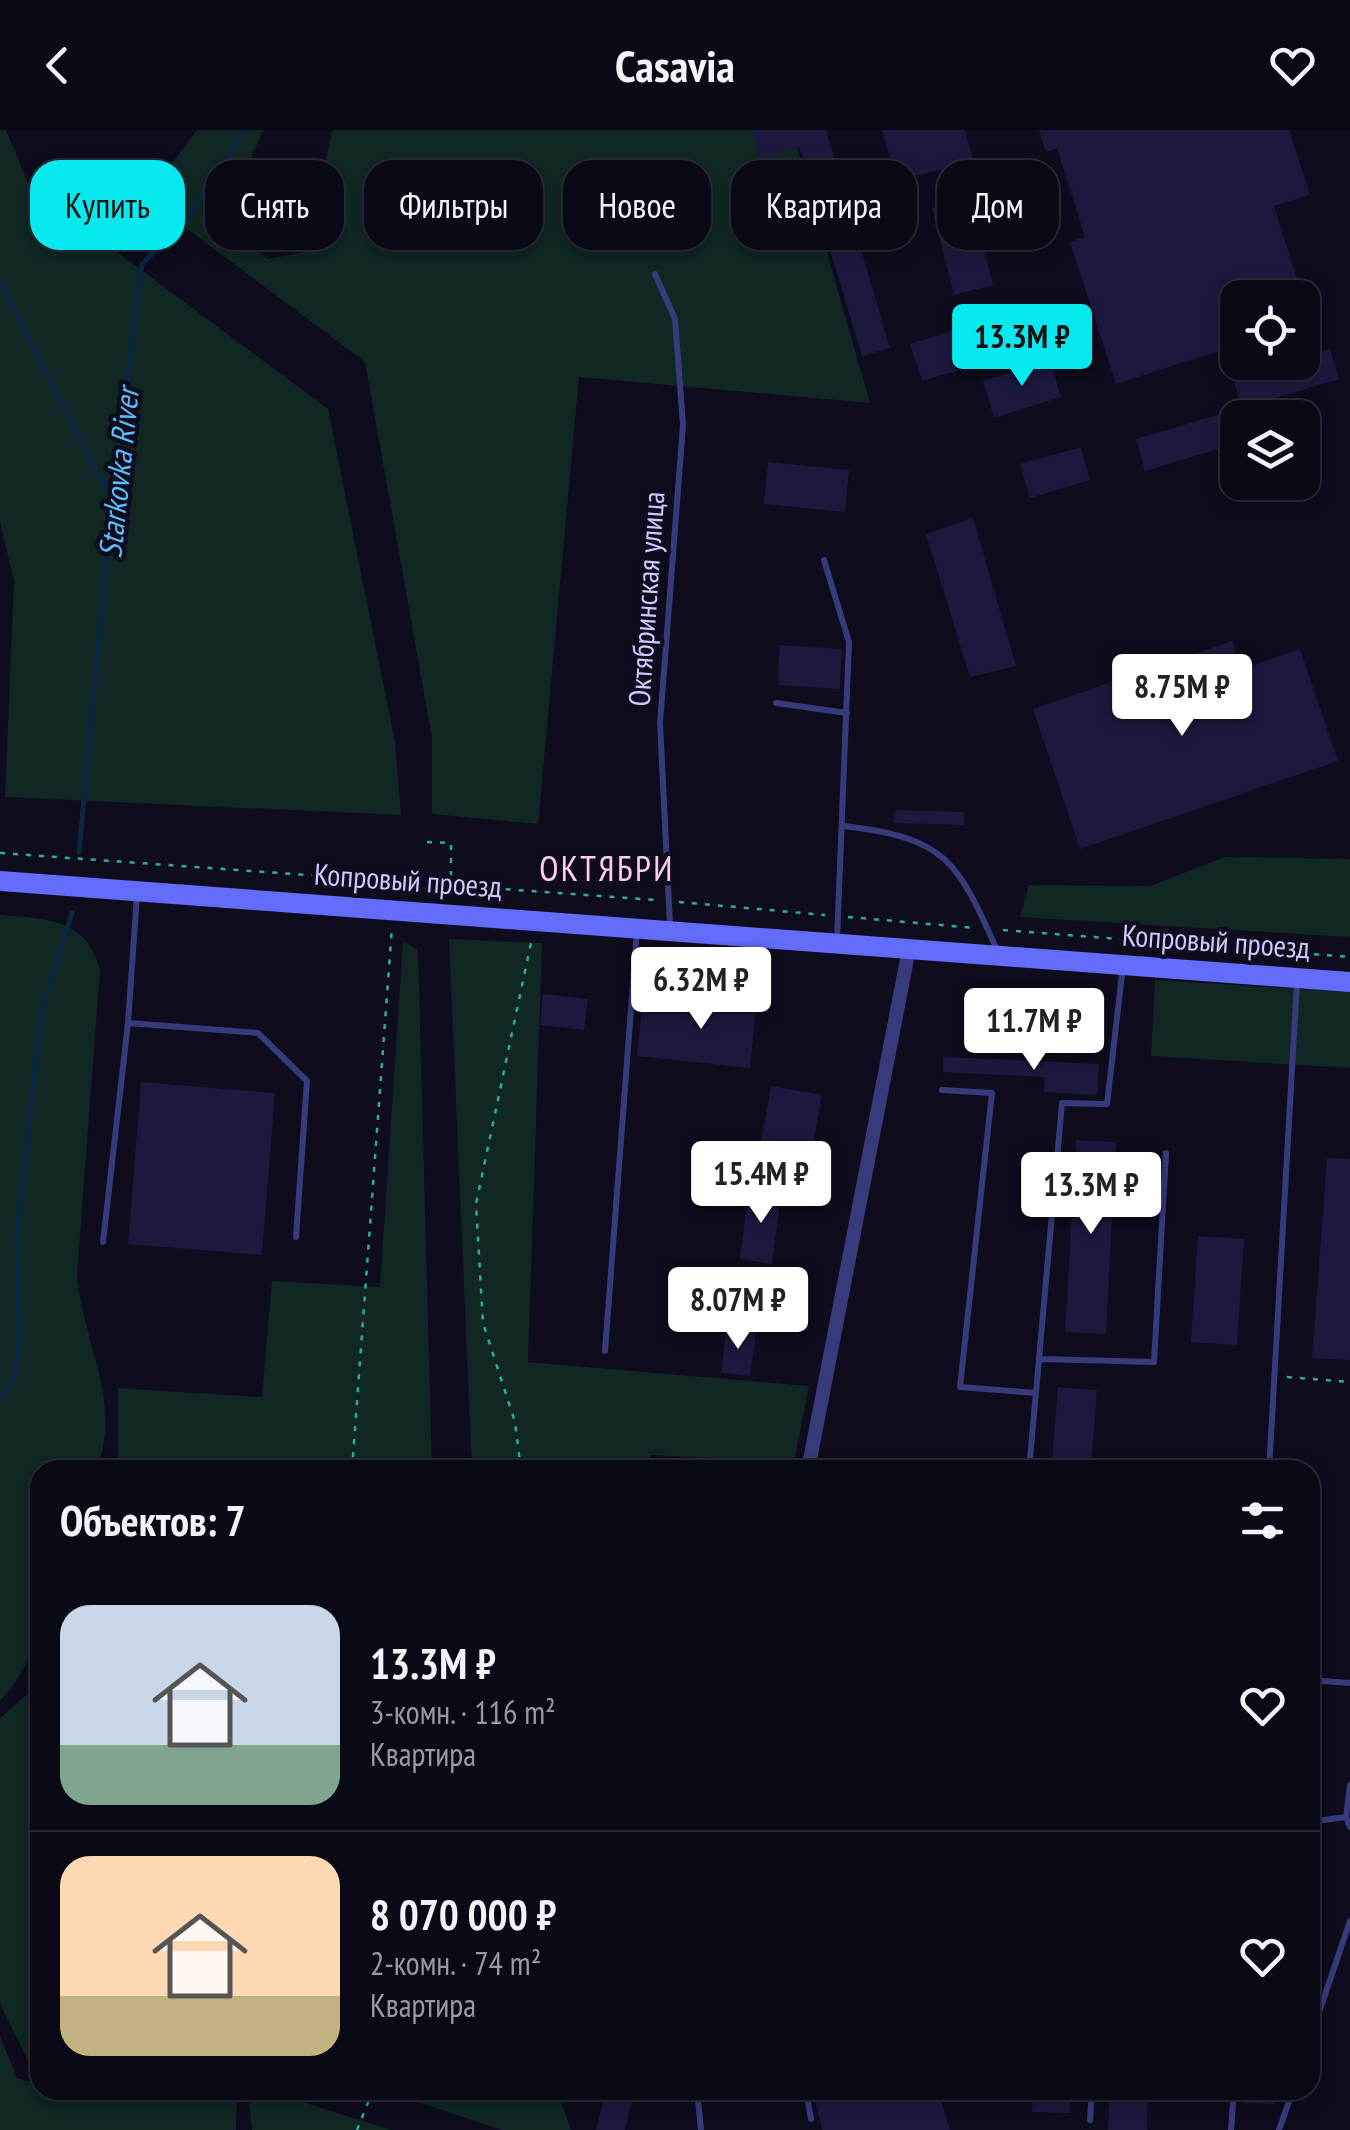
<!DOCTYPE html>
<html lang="ru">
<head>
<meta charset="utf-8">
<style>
  body { margin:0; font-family:"PT Sans Narrow",sans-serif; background:#181723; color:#f1f3f6; height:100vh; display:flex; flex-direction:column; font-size:38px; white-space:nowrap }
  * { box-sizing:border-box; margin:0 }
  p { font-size:32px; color:#999aa1 }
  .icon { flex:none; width:55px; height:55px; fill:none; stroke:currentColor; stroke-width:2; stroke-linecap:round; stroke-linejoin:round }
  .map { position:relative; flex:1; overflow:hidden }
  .sheet { position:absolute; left:30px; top:1330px; width:1290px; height:640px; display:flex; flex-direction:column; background:#0a0916; border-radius:30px; box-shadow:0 5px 15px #0003,0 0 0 2px #2a2a35 }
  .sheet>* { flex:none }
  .banner { position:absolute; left:30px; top:30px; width:1290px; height:90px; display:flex; gap:20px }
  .fabs { position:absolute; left:1220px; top:150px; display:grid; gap:20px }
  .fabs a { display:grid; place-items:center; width:100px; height:100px; border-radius:20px; background:#0a0916; box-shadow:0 5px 15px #0003,0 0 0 2px #2a2a35; font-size:50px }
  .price { position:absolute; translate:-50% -85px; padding:0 22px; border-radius:10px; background:#fff; color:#222; font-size:32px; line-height:65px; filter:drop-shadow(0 2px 5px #0008) }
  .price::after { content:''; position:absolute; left:50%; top:60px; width:30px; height:22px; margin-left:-15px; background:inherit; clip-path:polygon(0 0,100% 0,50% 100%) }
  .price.current { background:#06e9ee; color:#111 }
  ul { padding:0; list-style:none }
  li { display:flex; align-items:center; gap:30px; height:250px; padding:0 30px }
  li+li { border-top:2px solid #2a2a35 }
  li span { display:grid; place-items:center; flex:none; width:280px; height:200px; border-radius:30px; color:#555 }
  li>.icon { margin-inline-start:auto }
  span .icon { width:120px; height:120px; fill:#fffc; stroke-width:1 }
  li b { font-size:42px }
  h2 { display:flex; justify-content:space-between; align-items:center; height:120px; padding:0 30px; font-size:42px }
  .chip { padding:0 35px; border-radius:30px; background:#0a0916; box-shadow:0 5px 15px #0003,0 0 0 2px #2a2a35; font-size:35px; line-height:90px }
  .chip.current { background:#06e9ee; color:#111 }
  header { display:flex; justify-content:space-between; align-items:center; height:130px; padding:0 30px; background:#0a0916; font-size:45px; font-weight:800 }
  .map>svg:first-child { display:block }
  .green { fill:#102724 }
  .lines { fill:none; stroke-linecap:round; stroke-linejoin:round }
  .stream { stroke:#0d2541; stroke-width:5 }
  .building { fill:#1d193e }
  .path { stroke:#30ac9b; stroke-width:2.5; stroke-dasharray:5 8; stroke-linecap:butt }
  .lane { stroke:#383b7b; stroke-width:6 }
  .street { stroke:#383b7b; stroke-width:14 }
  .secondary { stroke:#646cfb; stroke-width:20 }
  .labels { text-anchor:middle; stroke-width:9; stroke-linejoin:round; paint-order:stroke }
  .street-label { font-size:30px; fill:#cccafe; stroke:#0e0c1d }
  .water-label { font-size:32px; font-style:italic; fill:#5bbdfb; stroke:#0e0c1d }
  .quarter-label { font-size:35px; letter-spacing:2.5px; fill:#feccf0; stroke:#0e0c1d }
</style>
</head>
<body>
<header><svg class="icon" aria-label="back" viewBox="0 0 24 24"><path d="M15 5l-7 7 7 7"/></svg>Casavia<svg class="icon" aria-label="heart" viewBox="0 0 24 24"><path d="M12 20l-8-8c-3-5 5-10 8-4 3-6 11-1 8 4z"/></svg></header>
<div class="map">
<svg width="1350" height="2000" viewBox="0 0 1350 2000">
  <rect width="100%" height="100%" fill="#0e0c1d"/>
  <path class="green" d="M 0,0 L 6,0 L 30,57 L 328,279 L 395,612 L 401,685 L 5,667 L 14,451 L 0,392 Z
    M 197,0 L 263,0 L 237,62 L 239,105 L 267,129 L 307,122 L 332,0 L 792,0 L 870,273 L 579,247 L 538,694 L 432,684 L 432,608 L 365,232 L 146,68 Z
    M 1225,727 L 1350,729 L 1350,807 L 1020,787 L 1029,755 L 1150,756 Z
    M 0,785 C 47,789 87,788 100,840 L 77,1145 C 82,1211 124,1273 96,1340 L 40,1340 C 40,1416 59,1512 0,1571 Z
    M 449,809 L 542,813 L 528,1232 L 809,1256 L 794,1332 L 651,1325 L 640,1339 L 472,1340 Z
    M 403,811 L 418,820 L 432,1340 L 113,1340 L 118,1327 L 118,1258 L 262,1267 L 272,1151 L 380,1157 Z
    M 1155,850 L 1350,862 L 1350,938 L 1151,926 Z
    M 40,1529 L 40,1945 L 36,1946 L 0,1874 L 0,1588 L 30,1562 Z
    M 0,1906 L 17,1948 L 40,1955 L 40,1960 L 237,1960 L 236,2000 L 0,2000 Z
    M 248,1960 L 265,1960 L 391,2000 L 252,2000 Z
    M 383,1960 L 557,1960 L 571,2000 L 502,2000 Z"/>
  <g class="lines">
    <path class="stream" d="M 0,152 L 110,367
      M 79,722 L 112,371 L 142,134 L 183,94 L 245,0
      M 0,1268 L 13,1253 L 19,1220 L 17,1103 L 42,880 L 72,783"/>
  </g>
  <path class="building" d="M 752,0 L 826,0 L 890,218 L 862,226 L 799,17 L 760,29 Z
    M 882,0 L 965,0 L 973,31 L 896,51 Z
    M 1039,0 L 1289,0 L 1310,65 L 1274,76 L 1303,168 L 1238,168 L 1238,215 L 1116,254 L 1070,112 L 1085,107 L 1057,18 L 1046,22 Z
    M 266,63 L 282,74 L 274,86 L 258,74 Z
    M 971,68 L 993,155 L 954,165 L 932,78 Z
    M 967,196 L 979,234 L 922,251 L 910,214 Z
    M 1330,219 L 1339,249 L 1242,278 L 1233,248 L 1284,232 L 1302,232 L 1302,227 Z
    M 1050,231 L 1061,267 L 994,288 L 983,251 Z
    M 1238,279 L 1238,313 L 1145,341 L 1136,309 Z
    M 1081,317 L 1090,350 L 1030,368 L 1020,334 Z
    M 768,332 L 849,340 L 845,382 L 764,374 Z
    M 973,388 L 1016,536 L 970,547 L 926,404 Z
    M 1232,511 L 1242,539 L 1300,519 L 1338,631 L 1080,719 L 1033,579 Z
    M 779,515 L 842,519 L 840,559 L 778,555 Z
    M 895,680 L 964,682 L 964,695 L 894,693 Z
    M 702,863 L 757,869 L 750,938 L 637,926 L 642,876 L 700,882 Z
    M 543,864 L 588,869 L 584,900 L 540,895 Z
    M 943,927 L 1099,934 L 1097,965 L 1044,962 L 1045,947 L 943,942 Z
    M 141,952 L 275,963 L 262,1125 L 128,1114 Z
    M 771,956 L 822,965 L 810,1032 L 759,1023 Z
    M 1076,1010 L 1116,1012 L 1106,1204 L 1065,1202 Z
    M 1327,1028 L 1350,1029 L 1350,1230 L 1312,1228 Z
    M 749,1059 L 781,1063 L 772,1134 L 740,1129 Z
    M 1198,1106 L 1244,1109 L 1237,1215 L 1191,1212 Z
    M 726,1198 L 756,1201 L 750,1246 L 721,1243 Z
    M 1058,1257 L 1097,1260 L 1091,1340 L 1051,1340 Z
    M 606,1960 L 635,1960 L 625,2000 L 596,2000 Z
    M 813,1960 L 938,1960 L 950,2000 L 822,2000 Z
    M 1033,1960 L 1071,1960 L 1070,1983 L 1032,1982 Z
    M 1110,1960 L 1148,1960 L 1147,2000 L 1108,2000 Z
    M 1243,1960 L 1275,1960 L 1275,1974 L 1243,1973 Z"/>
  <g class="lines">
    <path class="path" d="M 427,712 L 451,713 L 451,756
      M 0,723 L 656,770
      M 679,772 L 825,785
      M 848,787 L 975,798
      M 1003,800 L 1350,827
      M 1287,1247 L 1350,1252
      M 352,1340 L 392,797
      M 521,1340 L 515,1292 L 483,1193 L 476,1074 L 532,808
      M 357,2000 L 373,1960"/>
    <path class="lane" d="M 655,144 L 675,189 L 683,295 L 660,593 L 670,795
      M 824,430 L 849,512 L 837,810
      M 776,573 L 847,583
      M 844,696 C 946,708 957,730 997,820
      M 137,765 L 128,893 L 258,903 L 307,951 L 296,1107
      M 942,960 L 992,963 L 960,1257 L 1036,1263
      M 103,1112 L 128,893
      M 605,1221 L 637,800
      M 1039,1229 L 1154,1232 L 1166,1023
      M 1029,1340 L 1062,973 L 1107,974 L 1123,836
      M 1269,1340 L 1297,852
      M 1310,1550 L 1350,1553
      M 1346,1687 L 1350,1697
      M 1310,1692 L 1346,1687 L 1350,1655
      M 1310,1909 L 1350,1791
      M 697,1960 L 701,2000
      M 806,1960 L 811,1989
      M 1090,1990 L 1092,1960
      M 1231,2000 L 1234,1960
      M 1279,2000 L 1293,1960"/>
    <path class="street" d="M 808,1340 L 909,819"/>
    <path class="secondary" d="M 0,751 L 1350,852"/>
  </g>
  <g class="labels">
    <g class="street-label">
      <text transform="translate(647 469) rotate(-86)" y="10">Октябринская улица</text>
      <text transform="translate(408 751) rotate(4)" y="10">Копровый проезд</text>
      <text transform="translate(1216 812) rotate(4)" y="10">Копровый проезд</text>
    </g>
    <g class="water-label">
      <text transform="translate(119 343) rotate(-84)" y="11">Starkovka River</text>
    </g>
    <g class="quarter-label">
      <text x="607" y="751">ОКТЯБРИ</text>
    </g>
  </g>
</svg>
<div class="fabs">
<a><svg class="icon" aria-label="locate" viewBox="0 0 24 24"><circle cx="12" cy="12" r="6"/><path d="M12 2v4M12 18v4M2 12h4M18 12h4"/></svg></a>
<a><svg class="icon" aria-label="layers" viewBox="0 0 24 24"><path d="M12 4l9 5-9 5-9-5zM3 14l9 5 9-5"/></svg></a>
</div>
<b class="price current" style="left:1022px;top:259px">13.3M ₽</b>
<b class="price" style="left:1182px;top:609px">8.75M ₽</b>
<b class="price" style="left:701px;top:902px">6.32M ₽</b>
<b class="price" style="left:1034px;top:943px">11.7M ₽</b>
<b class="price" style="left:761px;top:1096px">15.4M ₽</b>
<b class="price" style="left:1091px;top:1107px">13.3M ₽</b>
<b class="price" style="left:738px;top:1222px">8.07M ₽</b>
<div class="banner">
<a class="chip current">Купить</a>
<a class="chip">Снять</a>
<a class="chip">Фильтры</a>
<a class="chip">Новое</a>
<a class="chip">Квартира</a>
<a class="chip">Дом</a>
</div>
<section class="sheet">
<h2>Объектов: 7<svg class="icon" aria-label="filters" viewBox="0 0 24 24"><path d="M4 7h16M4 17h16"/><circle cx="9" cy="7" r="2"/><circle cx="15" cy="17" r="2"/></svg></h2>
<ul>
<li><span style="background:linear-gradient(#c9d6e8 70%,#7fa58c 0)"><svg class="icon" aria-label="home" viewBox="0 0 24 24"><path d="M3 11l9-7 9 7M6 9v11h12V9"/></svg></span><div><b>13.3M ₽</b><p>3-комн. · 116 m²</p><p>Квартира</p></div><svg class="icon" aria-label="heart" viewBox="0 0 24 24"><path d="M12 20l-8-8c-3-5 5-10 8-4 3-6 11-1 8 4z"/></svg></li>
<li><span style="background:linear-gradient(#ffd9b3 70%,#c2b280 0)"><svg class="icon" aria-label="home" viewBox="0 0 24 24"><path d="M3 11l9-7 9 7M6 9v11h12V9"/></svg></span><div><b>8 070 000 ₽</b><p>2-комн. · 74 m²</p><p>Квартира</p></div><svg class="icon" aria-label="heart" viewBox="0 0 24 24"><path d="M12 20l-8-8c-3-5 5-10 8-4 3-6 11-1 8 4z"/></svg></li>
</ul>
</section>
</div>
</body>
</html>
